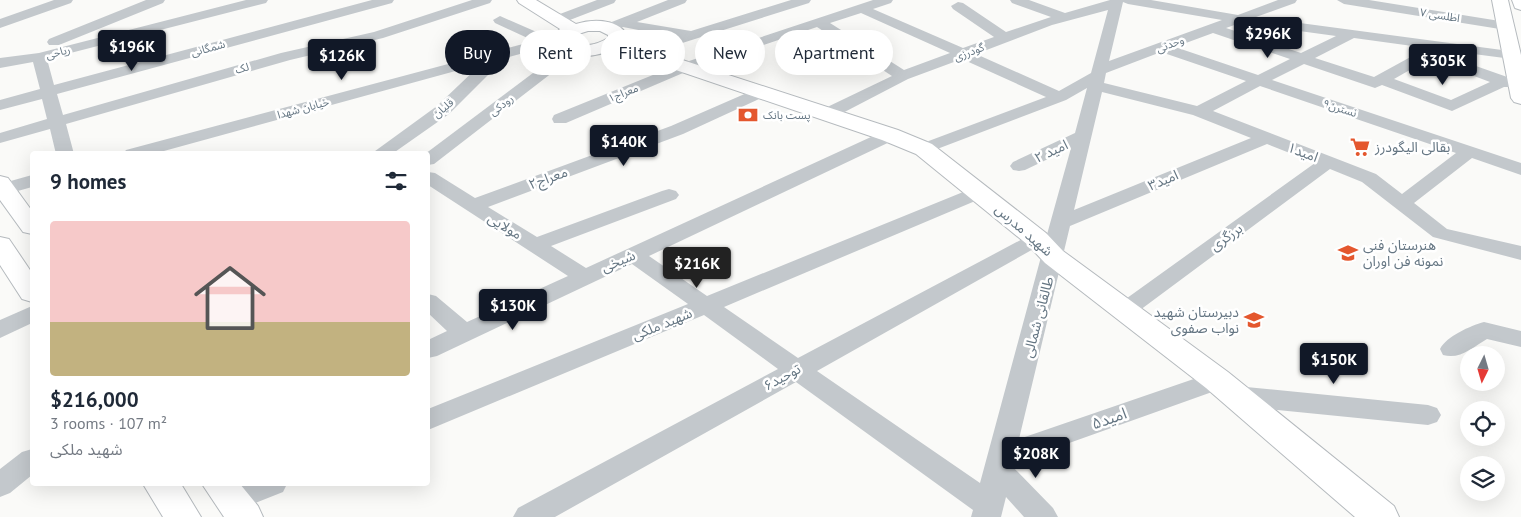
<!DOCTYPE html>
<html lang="en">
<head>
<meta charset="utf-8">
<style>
  body { margin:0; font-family:"PT Sans","Noto Sans Arabic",sans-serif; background:#f6f6f7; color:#1f2937; height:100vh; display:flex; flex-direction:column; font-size:19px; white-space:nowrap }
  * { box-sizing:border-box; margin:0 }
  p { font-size:16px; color:#747a83 }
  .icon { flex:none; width:28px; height:28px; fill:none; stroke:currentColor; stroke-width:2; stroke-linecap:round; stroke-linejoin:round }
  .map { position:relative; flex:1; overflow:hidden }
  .side { position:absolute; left:30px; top:151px; width:400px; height:335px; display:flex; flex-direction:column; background:#fff; border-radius:5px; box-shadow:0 5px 20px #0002 }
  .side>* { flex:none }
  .hud { position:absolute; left:445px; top:30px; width:475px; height:45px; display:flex; gap:10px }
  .needle { width:32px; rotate:185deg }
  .tools { position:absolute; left:1460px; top:346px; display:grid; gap:10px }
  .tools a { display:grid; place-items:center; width:45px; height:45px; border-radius:50%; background:#fff; box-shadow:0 5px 20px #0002; font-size:25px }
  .price { position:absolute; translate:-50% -42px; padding:0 11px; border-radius:5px; background:#111827; color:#fff; font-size:16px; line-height:32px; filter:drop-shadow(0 1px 2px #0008) }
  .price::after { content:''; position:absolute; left:50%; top:30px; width:15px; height:11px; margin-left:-8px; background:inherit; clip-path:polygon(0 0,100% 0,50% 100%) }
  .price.current { background:#222; color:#fff }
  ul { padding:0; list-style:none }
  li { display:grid; align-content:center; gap:10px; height:265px; padding:0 20px }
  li+li { border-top:1px solid #e0e1e3 }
  li span { display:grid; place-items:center; height:155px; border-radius:5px; color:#555 }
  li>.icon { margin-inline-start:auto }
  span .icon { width:90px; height:90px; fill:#fffc; stroke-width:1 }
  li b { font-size:21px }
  h2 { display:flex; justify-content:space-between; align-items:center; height:60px; padding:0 20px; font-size:21px }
  .tag { padding:0 18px; border-radius:22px; background:#fff; box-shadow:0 5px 20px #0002; font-size:18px; line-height:45px }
  .tag.current { background:#111827; color:#fff }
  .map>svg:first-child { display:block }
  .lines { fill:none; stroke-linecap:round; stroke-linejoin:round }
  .major-casing { stroke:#b5babe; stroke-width:2 }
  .minor { fill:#c3c8cc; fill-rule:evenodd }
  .major { fill:#fff; fill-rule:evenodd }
  .labels { text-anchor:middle; stroke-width:5; stroke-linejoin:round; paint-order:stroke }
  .far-street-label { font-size:11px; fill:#657683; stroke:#fff }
  .far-poi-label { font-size:11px; fill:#657683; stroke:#fff; text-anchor:start }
  .poi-label { font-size:14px; fill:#657683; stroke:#fff; text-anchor:start }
  .street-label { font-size:14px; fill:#657683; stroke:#fff }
  .near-street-label { font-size:16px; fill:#657683; stroke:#fff }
</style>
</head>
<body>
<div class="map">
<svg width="1521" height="517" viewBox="0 0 1521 517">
  <rect width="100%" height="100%" fill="#fafaf8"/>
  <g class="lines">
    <defs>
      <path id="major" d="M 517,0 L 536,0 L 576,24 C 591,19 615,18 626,33 L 624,41 L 898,130 L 932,144 L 1046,233 L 1063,251 L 1228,372 L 1394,506 L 1399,517 L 1355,517 L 1206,388 L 1045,263 L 1028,245 L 916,154 L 882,140 L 614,49 C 595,58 564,61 551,42 L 551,38 L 560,29 L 519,3 ZM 588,31 L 600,31 L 608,35 L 608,38 C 597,45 580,49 569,40 L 572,36 Z
        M 1492,0 L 1508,0 L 1521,55 L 1521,104 L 1514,102 L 1511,98 Z
        M 1512,0 L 1521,0 L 1521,10 L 1515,8 Z
        M 0,176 L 8,178 L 32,211 L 32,234 L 23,232 L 0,200 Z
        M 0,237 L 9,239 L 32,273 L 32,302 L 22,299 L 0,265 Z
        M 143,484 L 181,484 L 201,517 L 163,517 Z
        M 202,484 L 240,484 L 258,506 L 263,517 L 224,517 Z"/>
    </defs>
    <use href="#major" class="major-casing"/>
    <path class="minor" d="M 54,0 L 73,0 L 71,3 L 0,28 L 0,19 Z
      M 146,0 L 165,0 L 163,3 L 59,45 L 49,45 L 47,42 L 49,39 Z
      M 246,0 L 268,0 L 266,3 L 47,59 L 54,85 L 372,0 L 394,0 L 392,3 L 57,94 L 63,115 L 281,53 L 374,32 L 472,0 L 492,0 L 490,3 L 383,38 L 290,60 L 66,124 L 74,154 L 56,154 L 50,129 L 0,143 L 0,133 L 47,119 L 42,99 L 0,110 L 0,100 L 40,89 L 33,62 L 0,68 L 0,58 L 39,53 Z
      M 597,0 L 616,0 L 614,3 L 562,23 L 557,24 L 550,20 L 552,17 Z
      M 668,0 L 687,0 L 685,3 L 637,22 L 691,31 L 791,0 L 811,0 L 809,3 L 641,56 L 636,55 L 634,52 L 636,49 L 674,37 L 623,27 L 609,32 L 602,28 L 604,25 Z
      M 873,0 L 893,0 L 891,3 L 873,9 L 963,48 L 994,37 L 953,9 L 951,6 L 958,2 L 963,3 L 1006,32 L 1051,17 L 1012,3 L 1010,0 L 1029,0 L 1065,13 L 1110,0 L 1151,0 L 1238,15 L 1278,0 L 1297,0 L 1295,3 L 1256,17 L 1517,52 L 1519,55 L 1517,58 L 1512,59 L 1443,50 L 1439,53 L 1510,78 L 1518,84 L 1516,87 L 1504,87 L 1452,111 L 1382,85 L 1375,88 L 1369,86 L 1304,64 L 1272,80 L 1521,163 L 1521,175 L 1472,158 L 1414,203 L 1447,229 L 1521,246 L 1521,260 L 1433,237 L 1362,182 L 1330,169 L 1132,316 L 1124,319 L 1116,316 L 1113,311 L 1116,306 L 1315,163 L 1267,144 L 1070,226 L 1019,439 L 1217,371 L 1226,373 L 1230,380 L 1226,387 L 1013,463 L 1013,467 L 1053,508 L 1058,517 L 1024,517 L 1006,497 L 1001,517 L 971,517 L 973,510 L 796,382 L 555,517 L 513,517 L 518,508 L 778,369 L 704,315 L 428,430 L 428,409 L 688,304 L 632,264 L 437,356 L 428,358 L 428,340 L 447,331 L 428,313 L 428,294 L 436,296 L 467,322 L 568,276 L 428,185 L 428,172 L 435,173 L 475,198 L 671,126 L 756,89 L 768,89 L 770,92 L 768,95 L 683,134 L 488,207 L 537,237 L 662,191 L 669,189 L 676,191 L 679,195 L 676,199 L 551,246 L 586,268 L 884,131 L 890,130 L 896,131 L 899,135 L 896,139 L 649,256 L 707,296 L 973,188 L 980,186 L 987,188 L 990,192 L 987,196 L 724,307 L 798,358 L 1030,235 L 1037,233 L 1044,235 L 1046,238 L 1071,148 L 1025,170 L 1019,171 L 1013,170 L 1010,166 L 1013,162 L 1075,133 L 1087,88 L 1066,100 L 924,154 L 918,153 L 915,149 L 918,145 L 1046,97 L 962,59 L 908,79 L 833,118 L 821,118 L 819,114 L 821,110 L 892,76 L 817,27 L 690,70 L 566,123 L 554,123 L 552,119 L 554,115 L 680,64 ZM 1123,2 L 1128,4 L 1222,20 L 1109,61 ZM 1108,10 L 1091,73 L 1059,91 L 976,54 L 1052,25 ZM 861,13 L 950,53 L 904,70 L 830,23 ZM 1240,23 L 1336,36 L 1301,53 L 1226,28 ZM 1213,33 L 1290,59 L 1258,75 L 1175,47 ZM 1354,38 L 1427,48 L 1374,77 L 1315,58 ZM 1161,52 L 1246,81 L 1197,106 L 1104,83 L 1106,73 ZM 1429,59 L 1490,82 L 1451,100 L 1394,79 ZM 1260,86 L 1456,153 L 1402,194 L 1376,174 L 1213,111 ZM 1102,92 L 1193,115 L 1251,138 L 1074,210 ZM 1045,242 L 980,483 L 817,371 L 1044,243 Z
      M 1337,0 L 1369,0 L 1506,22 L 1513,26 L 1506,30 L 1344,4 Z
      M 500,16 L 548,37 L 560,34 L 565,35 L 567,38 L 565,41 L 553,45 L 505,58 L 449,114 L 392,154 L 371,154 L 437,106 L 481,64 L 153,154 L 123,154 L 126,150 L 534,41 L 495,23 L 493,20 Z
      M 574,45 L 579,46 L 581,49 L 579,52 L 434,164 L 428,165 L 428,154 L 425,154 L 569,46 Z
      M 32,175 L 32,187 L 0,196 L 0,184 Z
      M 32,306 L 32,323 L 0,338 L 0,320 Z
      M 1484,322 L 1521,331 L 1521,347 L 1487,339 C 1473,347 1460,360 1443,355 L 1440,349 C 1447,336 1470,326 1484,322 Z
      M 1236,386 L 1428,405 L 1437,408 L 1441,415 L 1437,422 L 1428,425 L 1236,406 L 1227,403 L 1223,396 L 1227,389 Z
      M 32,449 L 32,475 L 10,493 L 0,497 L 0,469 L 22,452 Z
      M 242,484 L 287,484 L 283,492 L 233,512 L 223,509 L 219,500 L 223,491 Z"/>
    <use href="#major" class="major"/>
  </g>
  <defs>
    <symbol id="bank-bare" viewBox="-9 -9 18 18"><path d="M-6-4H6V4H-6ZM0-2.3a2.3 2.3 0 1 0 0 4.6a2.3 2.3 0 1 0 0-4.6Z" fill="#e4572e" stroke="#fff" stroke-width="2.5" paint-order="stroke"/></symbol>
    <symbol id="supermarket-bare" viewBox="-9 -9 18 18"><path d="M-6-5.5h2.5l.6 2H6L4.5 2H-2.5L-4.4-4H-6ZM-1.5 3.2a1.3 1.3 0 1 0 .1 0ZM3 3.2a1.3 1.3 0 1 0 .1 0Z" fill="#e4572e" stroke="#fff" stroke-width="2.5" paint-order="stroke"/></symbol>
    <symbol id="school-bare" viewBox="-9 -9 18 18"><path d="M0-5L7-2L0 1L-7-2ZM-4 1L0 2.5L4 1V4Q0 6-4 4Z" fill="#e4572e" stroke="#fff" stroke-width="2.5" paint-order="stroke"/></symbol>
  </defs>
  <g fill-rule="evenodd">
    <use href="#bank-bare" x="734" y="101" width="28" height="28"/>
    <use href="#supermarket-bare" x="1346" y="133" width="28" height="28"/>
    <use href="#school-bare" x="1334" y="239" width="28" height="28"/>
    <use href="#school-bare" x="1240" y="306" width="28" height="28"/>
  </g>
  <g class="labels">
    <g class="far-street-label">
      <text transform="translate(1440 15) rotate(9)" y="4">اطلسی ۷</text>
      <text transform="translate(1170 44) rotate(-20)" y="4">وحدتی</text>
      <text transform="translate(208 48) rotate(-15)" y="4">شمگانی</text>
      <text transform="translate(58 52) rotate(-14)" y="4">ریاحی</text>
      <text transform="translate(969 52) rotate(-21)" y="4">گودرزی</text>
      <text transform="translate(242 68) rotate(-16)" y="4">لک</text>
      <text transform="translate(623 93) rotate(-22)" y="4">معراج۱</text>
      <text transform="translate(501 105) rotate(-37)" y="4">رودکی</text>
      <text transform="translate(303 108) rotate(-15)" y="4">خیابان شهدا</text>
      <text transform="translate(443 108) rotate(-40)" y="4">قلیان</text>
      <text transform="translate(1340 108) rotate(18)" y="4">نسترن۹</text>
    </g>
    <g class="far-poi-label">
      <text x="763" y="119">پست بانک</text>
    </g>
    <g class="poi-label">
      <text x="1375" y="152">بقالی الیگودرز</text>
      <text x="1363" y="250">هنرستان فنی<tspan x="1363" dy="16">نمونه فن اوران</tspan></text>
      <text x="1239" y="317" text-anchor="end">دبیرستان شهید<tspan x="1239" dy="16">نواب صفوی</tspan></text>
    </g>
    <g class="street-label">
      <text transform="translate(1051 151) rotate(-25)" y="5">امید ۲</text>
      <text transform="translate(1303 152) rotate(21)" y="5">امید۱</text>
      <text transform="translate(548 178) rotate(-20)" y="5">معراج۲</text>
      <text transform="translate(1163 180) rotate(-23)" y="5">امید۳</text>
      <text transform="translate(505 226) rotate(31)" y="5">مولایی</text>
      <text transform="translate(1024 230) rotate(41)" y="5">شهید مدرس</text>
      <text transform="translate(1226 237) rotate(-36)" y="5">برزگری</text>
      <text transform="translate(618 261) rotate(-23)" y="5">شیخی</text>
      <text transform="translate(1038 317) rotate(-75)" y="5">طالقانی شمالی</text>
      <text transform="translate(662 324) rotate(-22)" y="5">شهید ملکی</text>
      <text transform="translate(782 377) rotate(-29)" y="5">توحید۶</text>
    </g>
    <g class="near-street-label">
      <text transform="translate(1109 418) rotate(-19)" y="6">امید۵</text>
    </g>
  </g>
</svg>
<div class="tools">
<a><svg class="needle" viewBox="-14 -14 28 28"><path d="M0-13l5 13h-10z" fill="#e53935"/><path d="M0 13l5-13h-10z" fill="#747a83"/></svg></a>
<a><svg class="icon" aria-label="locate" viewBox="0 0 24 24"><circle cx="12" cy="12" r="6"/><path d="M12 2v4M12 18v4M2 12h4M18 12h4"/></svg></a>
<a><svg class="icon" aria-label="layers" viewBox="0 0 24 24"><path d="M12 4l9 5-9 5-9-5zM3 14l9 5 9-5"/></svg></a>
</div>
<b class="price" style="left:1268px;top:59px">$296K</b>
<b class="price" style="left:132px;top:72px">$196K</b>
<b class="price" style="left:342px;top:81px">$126K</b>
<b class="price" style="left:1443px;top:86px">$305K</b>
<b class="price" style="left:624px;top:167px">$140K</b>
<b class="price current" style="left:697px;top:289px">$216K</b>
<b class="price" style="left:513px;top:331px">$130K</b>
<b class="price" style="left:1334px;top:385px">$150K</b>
<b class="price" style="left:1036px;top:479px">$208K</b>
<div class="hud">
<a class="tag current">Buy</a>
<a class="tag">Rent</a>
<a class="tag">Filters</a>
<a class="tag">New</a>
<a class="tag">Apartment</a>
</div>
<section class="side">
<h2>9 homes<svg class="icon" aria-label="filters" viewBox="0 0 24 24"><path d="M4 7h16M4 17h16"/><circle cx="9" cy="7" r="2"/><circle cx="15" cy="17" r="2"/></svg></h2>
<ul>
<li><span style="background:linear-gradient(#f6c9c9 65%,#c2b280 0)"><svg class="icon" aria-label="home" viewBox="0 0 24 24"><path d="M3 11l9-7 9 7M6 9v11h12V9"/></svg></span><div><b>$216,000</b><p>3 rooms · 107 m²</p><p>شهید ملکی</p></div></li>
</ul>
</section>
</div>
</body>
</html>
